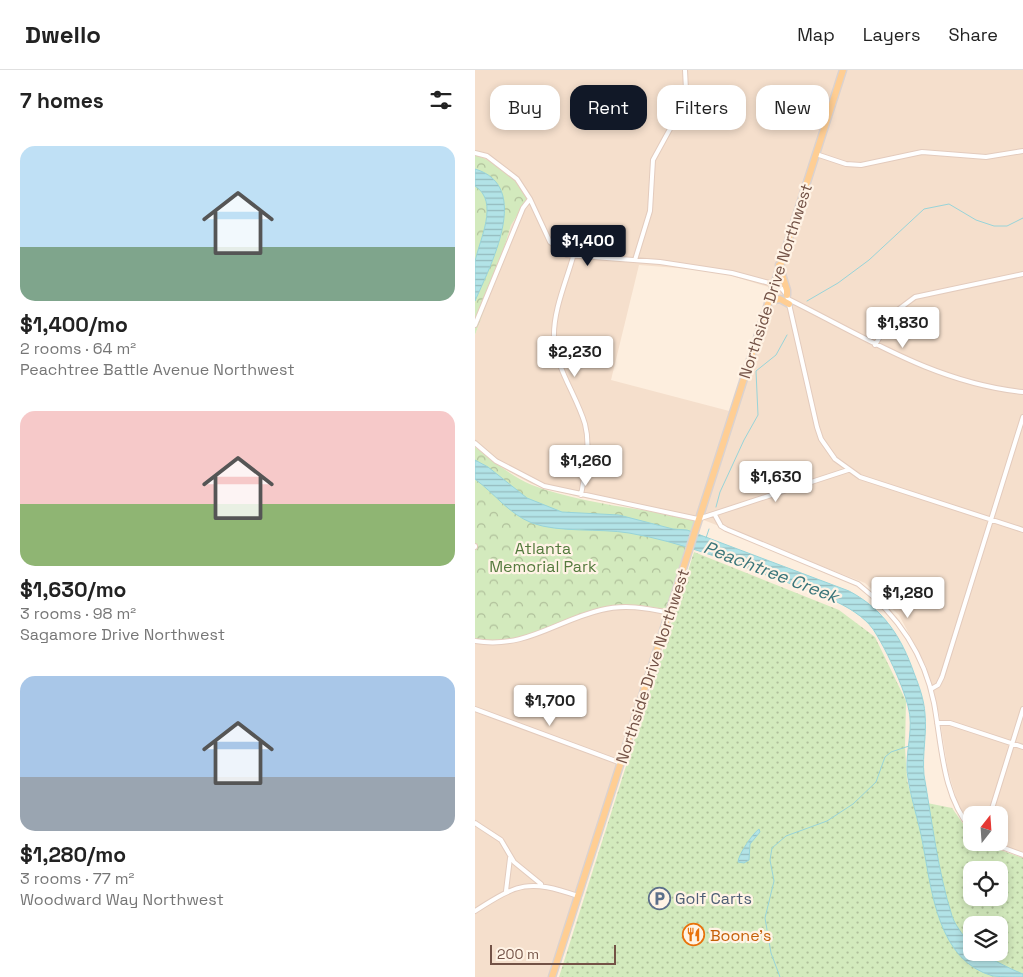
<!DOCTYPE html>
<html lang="en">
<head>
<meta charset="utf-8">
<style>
  body { margin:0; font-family:"Space Grotesk",sans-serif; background:#f2f2f2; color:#222; height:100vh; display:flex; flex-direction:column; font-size:19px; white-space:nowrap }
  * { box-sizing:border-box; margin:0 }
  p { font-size:16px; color:#767676 }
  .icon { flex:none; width:28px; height:28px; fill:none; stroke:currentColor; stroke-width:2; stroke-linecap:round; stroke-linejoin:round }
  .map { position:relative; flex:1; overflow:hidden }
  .details { display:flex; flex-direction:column; background:#fff; width:475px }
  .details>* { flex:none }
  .hud { position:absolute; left:15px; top:15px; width:458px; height:45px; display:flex; gap:10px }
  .needle { width:32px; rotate:17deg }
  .fabs { position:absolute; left:488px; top:736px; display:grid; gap:10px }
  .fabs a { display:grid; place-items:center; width:45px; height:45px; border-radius:10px; background:#fff; box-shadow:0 2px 8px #0003; font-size:25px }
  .scale { position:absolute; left:15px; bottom:12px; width:126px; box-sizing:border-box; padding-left:5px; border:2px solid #735246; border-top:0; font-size:14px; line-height:18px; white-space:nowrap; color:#735246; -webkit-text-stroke:4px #fff3e5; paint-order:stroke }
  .price { position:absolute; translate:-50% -42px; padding:0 11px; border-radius:5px; background:#fff; color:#222; font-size:16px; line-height:32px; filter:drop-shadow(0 1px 2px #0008) }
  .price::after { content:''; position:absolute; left:50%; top:30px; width:15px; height:11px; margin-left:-8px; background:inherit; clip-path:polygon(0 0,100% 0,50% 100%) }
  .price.active { background:#111827; color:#fff }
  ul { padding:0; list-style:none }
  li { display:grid; align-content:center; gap:10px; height:265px; padding:0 20px }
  li span { display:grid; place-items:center; height:155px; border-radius:15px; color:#555 }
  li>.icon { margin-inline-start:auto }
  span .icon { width:90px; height:90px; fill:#fffc; stroke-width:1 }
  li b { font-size:21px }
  h2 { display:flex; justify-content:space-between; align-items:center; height:60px; padding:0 20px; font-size:21px }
  .tag { padding:0 18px; border-radius:15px; background:#fff; box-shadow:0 2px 8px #0003; font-size:18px; line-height:45px }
  .tag.active { background:#111827; color:#fff }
  header { display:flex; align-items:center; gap:30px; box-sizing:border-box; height:70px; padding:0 25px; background:#fff; border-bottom:1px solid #e0e0e0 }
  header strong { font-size:24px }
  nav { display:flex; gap:28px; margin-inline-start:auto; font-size:18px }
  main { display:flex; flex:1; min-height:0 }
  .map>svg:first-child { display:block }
  .residential { fill:#f5dfcc; fill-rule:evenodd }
  .grass { fill:url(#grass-dots); fill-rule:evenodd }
  .forest { fill:url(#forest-crowns) }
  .water { fill:url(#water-rules); stroke:#98d4d9 }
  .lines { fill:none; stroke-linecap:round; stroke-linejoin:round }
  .stream { stroke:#98d4d9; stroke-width:1 }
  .street-casing { stroke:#e3cbbd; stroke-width:6 }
  .primary-casing { stroke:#dbd2cf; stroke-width:9 }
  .street { stroke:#fff; stroke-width:4 }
  .primary { stroke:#ffce93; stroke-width:6 }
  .labels { text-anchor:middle; stroke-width:4.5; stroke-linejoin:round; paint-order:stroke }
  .street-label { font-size:16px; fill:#735246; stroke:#fff3e5 }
  .park-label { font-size:16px; fill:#547a3d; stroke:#fff3e5 }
  .service-label { font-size:16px; fill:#4e5e75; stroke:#fff3e5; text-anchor:start }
  .food-label { font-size:16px; fill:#c56008; stroke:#fff3e5; text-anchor:start }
  .water-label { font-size:18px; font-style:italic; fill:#3a757a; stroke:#fff3e5 }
</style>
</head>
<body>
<header>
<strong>Dwello</strong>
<nav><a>Map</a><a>Layers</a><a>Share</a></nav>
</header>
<main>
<section class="details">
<h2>7 homes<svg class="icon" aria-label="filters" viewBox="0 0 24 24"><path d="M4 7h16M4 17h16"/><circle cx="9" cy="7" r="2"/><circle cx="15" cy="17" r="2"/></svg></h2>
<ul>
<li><span style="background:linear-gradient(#bfe0f5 65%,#7fa58c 0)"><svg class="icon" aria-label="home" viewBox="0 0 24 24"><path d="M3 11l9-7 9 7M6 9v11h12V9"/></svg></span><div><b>$1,400/mo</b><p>2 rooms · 64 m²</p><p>Peachtree Battle Avenue Northwest</p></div></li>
<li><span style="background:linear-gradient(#f6c9c9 60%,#8fb573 0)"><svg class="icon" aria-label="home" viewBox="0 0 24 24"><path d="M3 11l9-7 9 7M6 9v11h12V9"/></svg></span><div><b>$1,630/mo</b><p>3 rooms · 98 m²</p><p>Sagamore Drive Northwest</p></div></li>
<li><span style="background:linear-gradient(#a9c7e8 65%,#9aa5b1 0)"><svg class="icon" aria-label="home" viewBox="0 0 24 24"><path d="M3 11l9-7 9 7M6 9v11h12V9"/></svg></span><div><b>$1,280/mo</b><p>3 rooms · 77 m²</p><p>Woodward Way Northwest</p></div></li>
</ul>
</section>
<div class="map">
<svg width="548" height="907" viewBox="0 0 548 907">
  <defs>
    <pattern id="grass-dots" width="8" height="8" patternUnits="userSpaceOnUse" patternTransform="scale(1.25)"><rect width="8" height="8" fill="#d3eabd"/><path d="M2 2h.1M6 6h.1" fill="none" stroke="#b0c09b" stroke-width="1.8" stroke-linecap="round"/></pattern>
    <pattern id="forest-crowns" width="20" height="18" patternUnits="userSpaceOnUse" patternTransform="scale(1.25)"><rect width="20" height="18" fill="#d3eabd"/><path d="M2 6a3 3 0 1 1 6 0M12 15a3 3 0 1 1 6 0" fill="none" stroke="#b0c09b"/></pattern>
    <pattern id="water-rules" width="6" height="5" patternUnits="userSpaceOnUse" patternTransform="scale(1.25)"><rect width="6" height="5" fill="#b2e3e7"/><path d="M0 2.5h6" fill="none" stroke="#95bbbd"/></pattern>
  </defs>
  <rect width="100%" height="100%" fill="#fdeede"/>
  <path class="residential" d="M 0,0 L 548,0 L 548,782 L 519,773 L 524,772 L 524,745 L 496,745 L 496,754 L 491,747 L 483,734 L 473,701 L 464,644 L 451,596 L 424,545 L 390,513 L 226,449 L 104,427 L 57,414 L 29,399 L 0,377 L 0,265 L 15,224 L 36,155 L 53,129 L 0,84 ZM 164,195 L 241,201 L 300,219 L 258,342 L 136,310 Z
    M 161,535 L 191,539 L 78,907 L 0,907 L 0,572 L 131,537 Z"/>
  <path class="grass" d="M 219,482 L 364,540 L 400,567 L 431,631 L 430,677 L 432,710 L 437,730 L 477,738 L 496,765 L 496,772 L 505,773 L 548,788 L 548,907 L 84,907 ZM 496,800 L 524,800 L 524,828 L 496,828 ZM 496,855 L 524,855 L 524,882 L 496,882 Z"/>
  <path class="forest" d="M 0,84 L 40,104 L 53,129 L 36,155 L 15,224 L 0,265 Z
    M 0,377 C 18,391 36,406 57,415 C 107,434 173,440 226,449 L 212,474 L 191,539 C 171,536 150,532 130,538 C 102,546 24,584 0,572 Z"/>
  <path class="water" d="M 0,99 C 58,116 15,196 0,231 C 0,219 0,204 0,192 C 4,170 25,132 0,116 Z
    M 0,390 L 13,397 L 52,428 L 87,442 L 144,445 L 198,459 L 212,460 L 374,521 C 408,539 426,566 439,603 C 444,616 449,629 450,644 C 452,664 447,684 449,705 C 457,751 463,802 477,846 C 481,859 496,872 496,882 C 508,883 534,899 548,904 L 548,907 C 539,907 527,907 518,906 C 463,891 457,822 448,775 C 444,750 434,725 432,700 C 431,678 439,658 433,636 C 427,613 411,579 398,559 C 380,534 333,520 305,510 C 255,492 207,472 154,463 C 124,458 84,463 57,453 C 34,444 19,423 0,409 Z
    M 284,759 L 285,762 L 275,774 L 274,790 L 269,793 L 263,792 C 263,785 278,763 284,759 Z"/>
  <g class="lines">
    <path class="stream" d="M 332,231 L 363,213 L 394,190 L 449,139 L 474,134 L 501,150 L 519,156 L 532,156 L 548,148
      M 241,437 L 245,422 L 269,370 L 283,345 L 281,301 L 301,285 L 312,265
      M 231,468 L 234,459
      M 305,907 L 296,883 L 290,848 L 299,811 L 295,790 L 297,778 L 311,766 L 352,751 L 378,734 L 401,712 L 410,687 L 416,682 L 434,676"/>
    <defs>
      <path id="street" d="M 0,83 L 12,86 L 42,109 L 55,129 L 75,172 L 92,185 L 185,192 L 257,203 L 298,214 L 307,219 L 312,225 L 342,357 L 346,369 L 360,389 L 385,407 L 548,460
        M 341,84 L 371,94 L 386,95 L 447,82 L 511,87 L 548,81
        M 98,187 C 91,212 78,241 79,268 C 81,299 101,324 110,354 C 116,377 110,402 106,425
        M 160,190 L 175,141 L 178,90 L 207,37 L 211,20 L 210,0
        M 313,229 C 390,267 460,313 548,322
        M 0,255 L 48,138 L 55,129
        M 400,275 L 420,242 L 440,227 L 548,204
        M 0,373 L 21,391 L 69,416 L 223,449 L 373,400
        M 240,445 L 246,456 L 251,459 L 383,514 C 423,545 449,583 459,633 C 467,676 467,724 496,759
        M 0,476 L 0,477
        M 0,571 C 51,579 80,551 126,540 C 149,534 171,538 195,543
        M 456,619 L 463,615 L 467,607 L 548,347
        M 0,639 L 146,693
        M 462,653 L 475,653 L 548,677
        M 515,745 L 548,639
        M 0,753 L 26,770 L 39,792 L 66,814
        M 513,772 L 548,785
        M 31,821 L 35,788
        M 0,841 C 44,813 53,809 103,826"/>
      <path id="primary" d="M 304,195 L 312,220 L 312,225
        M 293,231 L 305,229 L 314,234
        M 77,907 L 368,0"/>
    </defs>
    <use href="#street" class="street-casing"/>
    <use href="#primary" class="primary-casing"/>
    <use href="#street" class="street"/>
    <use href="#primary" class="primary"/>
  </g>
  <defs>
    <symbol id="parking-ring" viewBox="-11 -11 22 22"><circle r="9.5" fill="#fff3e5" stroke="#5c6f8a" stroke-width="1.5"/><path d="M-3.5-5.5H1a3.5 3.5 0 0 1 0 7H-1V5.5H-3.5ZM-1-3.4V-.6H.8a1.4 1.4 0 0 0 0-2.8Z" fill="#5c6f8a"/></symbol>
    <symbol id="restaurant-ring" viewBox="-11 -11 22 22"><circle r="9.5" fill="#fff3e5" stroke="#e8710a" stroke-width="1.5"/><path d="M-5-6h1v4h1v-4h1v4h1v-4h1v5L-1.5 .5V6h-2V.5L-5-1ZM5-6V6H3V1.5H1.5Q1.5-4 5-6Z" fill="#e8710a"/></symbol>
  </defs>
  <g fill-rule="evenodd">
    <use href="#parking-ring" x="172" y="816" width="25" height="25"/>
    <use href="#restaurant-ring" x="206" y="852" width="25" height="25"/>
  </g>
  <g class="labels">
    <g class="street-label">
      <text transform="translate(300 211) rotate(-72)" y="6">Northside Drive Northwest</text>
      <text transform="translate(177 596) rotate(-72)" y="6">Northside Drive Northwest</text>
    </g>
    <g class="park-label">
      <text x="68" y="484">Atlanta<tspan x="68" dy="18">Memorial Park</tspan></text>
    </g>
    <g class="service-label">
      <text x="200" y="834">Golf Carts</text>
    </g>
    <g class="food-label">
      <text x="235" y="871">Boone's</text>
    </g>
    <g class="water-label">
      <text transform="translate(296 502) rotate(21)" y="6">Peachtree Creek</text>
    </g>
  </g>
</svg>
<div class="fabs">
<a><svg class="needle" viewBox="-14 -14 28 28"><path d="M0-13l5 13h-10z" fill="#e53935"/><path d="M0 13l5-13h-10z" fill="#767676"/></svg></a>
<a><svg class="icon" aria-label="locate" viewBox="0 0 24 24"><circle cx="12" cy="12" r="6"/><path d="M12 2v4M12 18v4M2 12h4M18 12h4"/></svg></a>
<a><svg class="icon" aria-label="layers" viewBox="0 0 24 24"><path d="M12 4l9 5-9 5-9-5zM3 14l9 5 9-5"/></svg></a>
</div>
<div class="scale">200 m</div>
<b class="price active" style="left:113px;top:197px">$1,400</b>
<b class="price" style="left:428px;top:279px">$1,830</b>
<b class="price" style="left:100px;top:308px">$2,230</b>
<b class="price" style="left:111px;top:417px">$1,260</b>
<b class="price" style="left:301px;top:433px">$1,630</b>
<b class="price" style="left:433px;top:549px">$1,280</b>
<b class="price" style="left:75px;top:657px">$1,700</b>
<div class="hud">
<a class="tag">Buy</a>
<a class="tag active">Rent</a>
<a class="tag">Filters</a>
<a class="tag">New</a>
</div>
</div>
</main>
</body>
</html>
